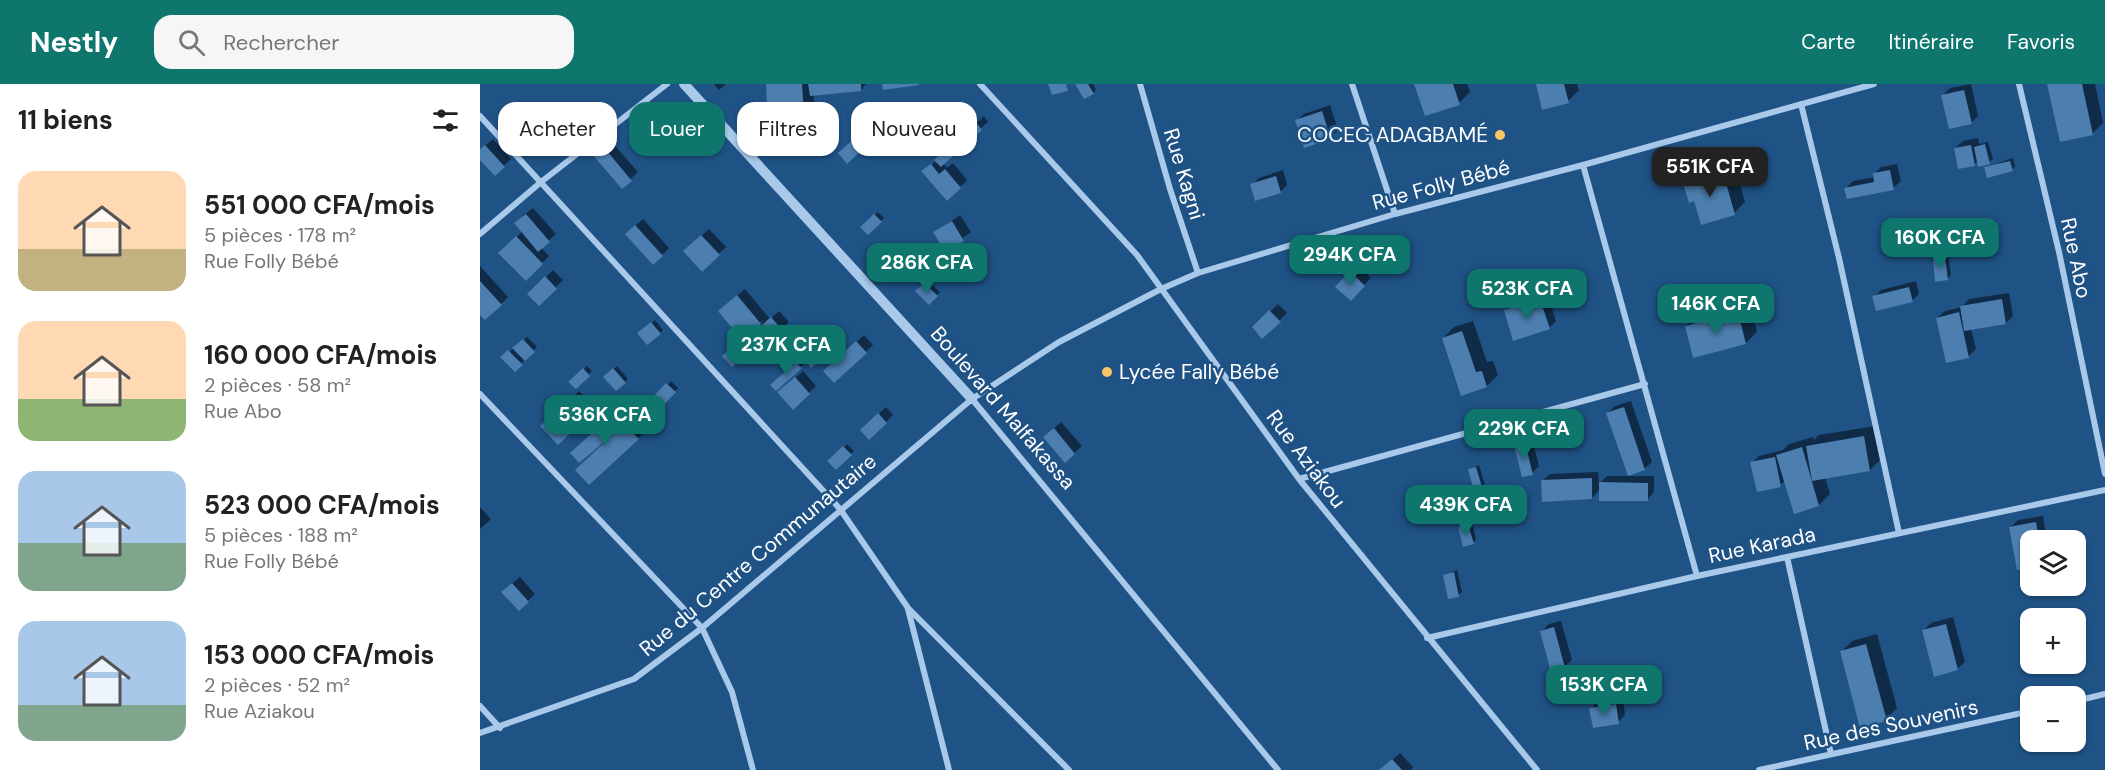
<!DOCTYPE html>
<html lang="fr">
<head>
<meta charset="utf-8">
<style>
  body { margin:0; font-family:"DM Sans",sans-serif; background:#f6f6f6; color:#222; height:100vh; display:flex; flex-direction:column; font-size:22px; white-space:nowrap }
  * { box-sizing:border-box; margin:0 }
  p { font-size:20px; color:#767676 }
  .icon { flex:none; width:33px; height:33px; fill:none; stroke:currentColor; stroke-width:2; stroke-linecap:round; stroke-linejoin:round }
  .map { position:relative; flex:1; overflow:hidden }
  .panel { display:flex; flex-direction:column; background:#fff; width:480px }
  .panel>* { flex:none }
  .banner { position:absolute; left:18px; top:18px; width:570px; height:54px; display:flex; gap:12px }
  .controls { position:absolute; left:1540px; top:446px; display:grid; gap:12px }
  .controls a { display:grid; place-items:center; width:66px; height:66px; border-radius:12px; background:#fff; box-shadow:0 2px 4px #0004; font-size:30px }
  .price { position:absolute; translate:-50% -51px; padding:0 14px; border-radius:12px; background:#0f766e; color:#fff; font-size:20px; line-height:39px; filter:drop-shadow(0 2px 3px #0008) }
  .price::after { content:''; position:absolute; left:50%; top:36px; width:18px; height:14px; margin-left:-9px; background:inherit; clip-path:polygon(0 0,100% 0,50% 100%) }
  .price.selected { background:#222; color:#fff }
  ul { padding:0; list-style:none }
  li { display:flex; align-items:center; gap:18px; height:150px; padding:0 18px }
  li span { display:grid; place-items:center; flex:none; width:168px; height:120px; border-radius:18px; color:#555 }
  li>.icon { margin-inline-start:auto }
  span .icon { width:72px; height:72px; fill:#fffc; stroke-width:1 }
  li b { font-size:26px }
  h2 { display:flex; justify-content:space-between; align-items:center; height:72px; padding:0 18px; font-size:26px }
  .tag { padding:0 21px; border-radius:18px; background:#fff; box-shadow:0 2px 4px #0004; font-size:21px; line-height:54px }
  .tag.selected { background:#0f766e; color:#fff }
  header { display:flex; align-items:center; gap:36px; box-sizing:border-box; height:84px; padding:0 30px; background:#0f766e; color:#fff }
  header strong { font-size:28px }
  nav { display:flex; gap:33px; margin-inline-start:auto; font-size:21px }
  .search { width:420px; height:54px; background:#f6f6f6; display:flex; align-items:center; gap:15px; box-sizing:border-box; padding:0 21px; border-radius:18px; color:#767676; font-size:22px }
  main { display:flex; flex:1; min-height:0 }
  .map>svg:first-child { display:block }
  .shadow { fill:#0007 }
  .building { fill:#4c7eb0 }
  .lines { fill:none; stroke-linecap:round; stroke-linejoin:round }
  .minor { stroke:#a8c9ea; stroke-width:6 }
  .tertiary { stroke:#a8c9ea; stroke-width:10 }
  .poi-dot { fill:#f8c668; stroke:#1f5285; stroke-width:2 }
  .labels { text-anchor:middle; stroke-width:5; stroke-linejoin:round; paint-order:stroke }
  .poi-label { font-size:21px; fill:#fff; stroke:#1f5285; text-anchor:end }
  .street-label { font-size:21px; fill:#fff; stroke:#1f5285 }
</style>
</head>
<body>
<header>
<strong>Nestly</strong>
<div class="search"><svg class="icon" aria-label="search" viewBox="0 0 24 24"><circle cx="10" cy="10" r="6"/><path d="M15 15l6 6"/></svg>Rechercher</div>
<nav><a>Carte</a><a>Itinéraire</a><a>Favoris</a></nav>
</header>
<main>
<section class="panel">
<h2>11 biens<svg class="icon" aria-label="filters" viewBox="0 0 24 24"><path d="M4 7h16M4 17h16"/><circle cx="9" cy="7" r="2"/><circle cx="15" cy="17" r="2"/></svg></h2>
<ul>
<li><span style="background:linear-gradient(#ffd9b3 65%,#c2b280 0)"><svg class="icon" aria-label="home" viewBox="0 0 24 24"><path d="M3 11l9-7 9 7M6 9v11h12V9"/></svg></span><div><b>551 000 CFA/mois</b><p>5 pièces · 178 m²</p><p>Rue Folly Bébé</p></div></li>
<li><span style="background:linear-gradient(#ffd9b3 65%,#8fb573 0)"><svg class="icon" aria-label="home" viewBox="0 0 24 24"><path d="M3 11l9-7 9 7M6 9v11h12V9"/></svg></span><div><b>160 000 CFA/mois</b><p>2 pièces · 58 m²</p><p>Rue Abo</p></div></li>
<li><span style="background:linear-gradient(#a9c7e8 60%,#7fa58c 0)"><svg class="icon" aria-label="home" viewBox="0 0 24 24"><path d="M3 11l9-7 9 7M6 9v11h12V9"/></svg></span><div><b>523 000 CFA/mois</b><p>5 pièces · 188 m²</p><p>Rue Folly Bébé</p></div></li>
<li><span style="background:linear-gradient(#a9c7e8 70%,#7fa58c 0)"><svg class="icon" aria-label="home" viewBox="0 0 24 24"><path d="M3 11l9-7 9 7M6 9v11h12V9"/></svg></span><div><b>153 000 CFA/mois</b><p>2 pièces · 52 m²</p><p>Rue Aziakou</p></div></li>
</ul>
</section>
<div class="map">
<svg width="1625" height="686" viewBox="0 0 1625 686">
  <rect width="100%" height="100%" fill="#1f5285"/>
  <path class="shadow" d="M 234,0 L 246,0 L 239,6 Z
    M 287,0 L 386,0 L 381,6 L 334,10 L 334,18 L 323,28 L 297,19 Z
    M 597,0 L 613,0 L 616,6 L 613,9 Z
    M 936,0 L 987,0 L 990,8 L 979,19 Z
    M 1057,0 L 1097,0 L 1099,6 L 1088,17 Z
    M 1491,0 L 1498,32 L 1491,39 L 1463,11 L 1470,4 Z
    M 1569,0 L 1615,0 L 1623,39 L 1612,50 Z
    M 850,21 L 858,46 L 851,53 L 825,62 L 816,37 L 824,30 Z
    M 504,32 L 508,38 L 463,79 L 467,84 L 473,79 L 487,96 L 480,103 L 444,88 Z
    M 395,37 L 402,45 L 395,52 L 367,62 Z
    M 1498,54 L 1499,60 L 1508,58 L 1513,75 L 1509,78 L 1498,76 L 1494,81 L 1475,64 L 1483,57 Z
    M 13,55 L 31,75 L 15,90 L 0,73 L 0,66 Z
    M 130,56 L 158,88 L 142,103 L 121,63 Z
    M 1533,74 L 1535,83 L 1532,86 L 1506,83 Z
    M 1254,78 L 1265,118 L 1254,129 L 1215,115 L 1205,100 L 1216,89 Z
    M 1417,80 L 1421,97 L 1413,104 L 1366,104 L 1373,97 L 1395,93 L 1394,90 L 1401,83 Z
    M 803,86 L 807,101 L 800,108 L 772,101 L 779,94 Z
    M 53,124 L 76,150 L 61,164 L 69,172 L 46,195 L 20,169 L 43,147 L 43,132 Z
    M 398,128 L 404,134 L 388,149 L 382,143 Z
    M 480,131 L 491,148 L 466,166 L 455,149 Z
    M 163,135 L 189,164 L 182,171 L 154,143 Z
    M 229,145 L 246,163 L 222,186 L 205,167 Z
    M 1468,170 L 1471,191 L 1467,195 L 1454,175 Z
    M 878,181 L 891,194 L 871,215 L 857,203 Z
    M 0,182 L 28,213 L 21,220 L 0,228 Z
    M 73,186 L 83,196 L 59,220 L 49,210 Z
    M 448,197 L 460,208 L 449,219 L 437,207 Z
    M 1436,197 L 1439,210 L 1432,217 L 1394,213 L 1401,206 Z
    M 265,205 L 290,235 L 299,227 L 309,238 L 288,258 L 278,246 L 283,236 L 262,254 L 247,220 Z
    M 1067,209 L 1076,237 L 1069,244 L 1025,227 L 1032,219 Z
    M 1529,209 L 1533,232 L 1526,239 L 1491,245 L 1496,265 L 1489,272 L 1457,234 L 1465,227 L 1482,223 L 1489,215 Z
    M 1269,218 L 1277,248 L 1266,259 L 1206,242 L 1217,231 Z
    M 798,220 L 807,229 L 783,253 L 774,243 Z
    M 175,236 L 183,246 L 180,249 L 162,246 Z
    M 993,237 L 1007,278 L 1013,277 L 1018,291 L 1007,302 L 982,310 L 963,254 L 974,243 Z
    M 384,251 L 393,261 L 354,297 L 352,280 Z
    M 47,253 L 57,263 L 35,286 L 23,273 Z
    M 309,253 L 324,269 L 335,259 L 344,270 L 332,282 L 321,269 L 313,276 L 300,262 Z
    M 263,255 L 270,263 L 252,280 L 244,272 Z
    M 320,276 L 324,280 L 296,305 L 292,301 Z
    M 107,282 L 112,287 L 96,303 L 91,298 Z
    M 137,282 L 148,295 L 136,305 L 125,293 Z
    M 323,287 L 336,302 L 313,324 L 307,301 Z
    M 191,297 L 198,304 L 180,322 L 173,315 Z
    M 99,307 L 115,324 L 78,359 L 62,342 Z
    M 150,316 L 158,324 L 154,328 L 169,344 L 158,354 L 108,375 L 147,339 L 145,337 L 99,362 Z
    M 1151,317 L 1172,378 L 1164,385 L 1128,329 L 1135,322 Z
    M 406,323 L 413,331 L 390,354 L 382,346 Z
    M 581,338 L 602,362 L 585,377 L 572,346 Z
    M 1395,342 L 1401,375 L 1390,386 L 1345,393 L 1350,410 L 1339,421 L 1306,396 L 1300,401 L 1272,379 L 1279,372 L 1303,366 L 1309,360 L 1333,353 L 1334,356 L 1339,351 Z
    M 1052,353 L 1059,382 L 1052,389 L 1036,362 L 1043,355 Z
    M 367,360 L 374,367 L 356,384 L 350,377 Z
    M 999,381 L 1007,408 L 1004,411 L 989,386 Z
    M 1118,388 L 1119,400 L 1127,392 L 1174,392 L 1174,408 L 1167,416 L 1120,405 L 1112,414 L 1062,397 L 1070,390 Z
    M 973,406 L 976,418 L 968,425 L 942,420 L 949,413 Z
    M 0,423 L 11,435 L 0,445 Z
    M 1563,432 L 1567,456 L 1551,456 L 1551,482 L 1531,443 L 1538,436 Z
    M 992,438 L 996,455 L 993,459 L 979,444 Z
    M 977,486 L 982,508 L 978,511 L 965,491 Z
    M 40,493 L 55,510 L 39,525 L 30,501 Z
    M 1473,533 L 1485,578 L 1477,585 L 1444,546 L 1451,539 Z
    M 1081,537 L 1092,576 L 1084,583 L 1062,547 L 1069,540 Z
    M 1397,550 L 1417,624 L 1406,635 L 1361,568 L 1372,557 Z
    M 1143,614 L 1145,631 L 1138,638 L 1111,625 L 1118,617 Z
    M 920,669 L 933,683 L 931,686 L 901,686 Z"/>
  <path class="building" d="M 286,0 L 322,0 L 324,30 L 296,31 L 295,20 L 287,21 Z
    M 328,0 L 381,0 L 381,7 L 330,12 Z
    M 402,0 L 439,0 L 439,1 L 403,6 Z
    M 568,0 L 586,0 L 588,7 L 572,11 Z
    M 595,0 L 608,0 L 614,10 L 604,15 Z
    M 934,0 L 973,0 L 980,21 L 945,32 Z
    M 1056,0 L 1084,0 L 1089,19 L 1062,26 Z
    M 1567,0 L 1602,0 L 1613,51 L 1580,58 Z
    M 1484,6 L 1492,40 L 1469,45 L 1461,11 Z
    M 842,27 L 851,55 L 824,64 L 815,36 Z
    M 496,38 L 502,46 L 461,83 L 454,76 Z
    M 387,43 L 396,53 L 367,80 L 358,69 Z
    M 1505,60 L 1510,80 L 1498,83 L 1494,63 Z
    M 5,61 L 25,83 L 15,92 L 0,76 L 0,65 Z
    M 122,61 L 152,97 L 142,105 L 112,70 Z
    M 1491,61 L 1495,82 L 1478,85 L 1474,64 Z
    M 1530,77 L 1533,87 L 1507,94 L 1504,83 Z
    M 451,80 L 459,90 L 465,85 L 481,104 L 467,117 L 441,87 Z
    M 1410,86 L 1414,106 L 1367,115 L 1364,104 L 1394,98 L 1393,89 Z
    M 1243,88 L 1255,131 L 1221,141 L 1214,117 L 1209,119 L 1203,99 Z
    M 796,92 L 801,109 L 775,117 L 770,100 Z
    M 46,130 L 70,158 L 58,168 L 34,139 Z
    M 394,130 L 402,138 L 388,151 L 380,143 Z
    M 472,137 L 484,157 L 465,168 L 453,148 Z
    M 155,141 L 183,172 L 173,181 L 145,150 Z
    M 221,151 L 240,171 L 222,188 L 203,167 Z
    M 36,152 L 63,180 L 46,197 L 18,169 Z
    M 1465,173 L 1468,196 L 1455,198 L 1453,174 Z
    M 870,187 L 885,202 L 871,217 L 855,203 Z
    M 65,192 L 77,205 L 59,222 L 47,210 Z
    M 0,197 L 22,221 L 5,236 L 0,231 Z
    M 444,199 L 458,212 L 449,221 L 435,207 Z
    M 1429,203 L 1433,218 L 1396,227 L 1392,212 Z
    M 257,211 L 281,240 L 262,256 L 238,227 Z
    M 1060,215 L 1070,245 L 1033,257 L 1024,226 Z
    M 1522,215 L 1526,240 L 1484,247 L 1480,222 Z
    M 789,226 L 801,238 L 782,255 L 772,243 Z
    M 1258,228 L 1266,260 L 1213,274 L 1205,242 Z
    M 1479,228 L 1489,274 L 1466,279 L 1456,234 Z
    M 291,233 L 303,247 L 287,260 L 276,246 Z
    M 171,238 L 181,250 L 167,261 L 157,249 Z
    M 982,247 L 996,288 L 1002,287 L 1007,303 L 981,312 L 962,254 Z
    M 43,255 L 55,268 L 45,277 L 32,264 Z
    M 305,255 L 320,272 L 313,278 L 298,262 Z
    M 259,257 L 268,268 L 252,283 L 242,272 Z
    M 376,257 L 387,269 L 354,299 L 343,287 Z
    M 331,261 L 342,275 L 331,284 L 320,271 Z
    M 28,266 L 43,281 L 35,288 L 20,273 Z
    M 316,278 L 322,284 L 296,307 L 290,301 Z
    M 103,284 L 110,292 L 96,305 L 88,298 Z
    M 133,284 L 146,299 L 136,307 L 123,293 Z
    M 315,293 L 330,310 L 313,326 L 297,308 Z
    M 186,299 L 196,308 L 181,324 L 171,315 Z
    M 91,313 L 109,332 L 78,361 L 60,342 Z
    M 142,322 L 152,332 L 144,340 L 159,355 L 109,401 L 95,386 L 135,349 L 99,379 L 90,369 Z
    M 1144,323 L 1165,386 L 1148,392 L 1126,329 Z
    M 398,329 L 407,339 L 389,356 L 380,346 Z
    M 574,344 L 595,370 L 585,379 L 563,353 Z
    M 1384,352 L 1390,387 L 1332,397 L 1326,362 Z
    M 1045,359 L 1053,391 L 1042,393 L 1034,362 Z
    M 363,362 L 372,371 L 356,386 L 347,377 Z
    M 1322,363 L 1339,422 L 1314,430 L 1296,371 Z
    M 1295,373 L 1301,403 L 1277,408 L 1270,378 Z
    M 996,383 L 1005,413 L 996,415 L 988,385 Z
    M 1112,394 L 1112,415 L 1062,418 L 1061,396 Z
    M 1119,398 L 1168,399 L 1168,417 L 1119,417 Z
    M 966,413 L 969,426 L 944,433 L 941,419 Z
    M 1556,438 L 1559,456 L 1551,456 L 1551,484 L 1537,486 L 1529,443 Z
    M 988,440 L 994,460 L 983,463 L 978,443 Z
    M 974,488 L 979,513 L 968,515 L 963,491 Z
    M 32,499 L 49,518 L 39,527 L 21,508 Z
    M 1466,540 L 1478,586 L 1454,593 L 1442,546 Z
    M 1074,543 L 1085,584 L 1071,588 L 1060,547 Z
    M 1386,560 L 1407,637 L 1380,644 L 1360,567 Z
    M 1136,620 L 1139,640 L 1113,644 L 1109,624 Z
    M 912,675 L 922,686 L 899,686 Z"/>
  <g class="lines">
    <path class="minor" d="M 500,0 L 657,171 L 819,395 L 1057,686
      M 660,0 L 690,105 L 718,189
      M 872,0 L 915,130
      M 1539,0 L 1579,168 L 1625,390
      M 1321,20 L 1359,174 L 1419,449
      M 0,32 L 360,425 L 428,524 L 589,686
      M 1103,81 L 1217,492
      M 0,150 L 61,98 L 187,0
      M 0,310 L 222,544 L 252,608 L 273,686
      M 492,315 L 798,686
      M 819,395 L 1165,300
      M 1307,473 L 1351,670
      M 428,525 L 469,686
      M 947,554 L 1217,492 L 1625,406
      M 1596,617 L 1625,610
      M 0,622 L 20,644
      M 0,649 L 154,595 L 222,544 L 492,315 L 579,258 L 681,205 L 718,189 L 915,130 L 1103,81 L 1394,0
      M 1279,686 L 1551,627"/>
    <path class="tertiary" d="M 204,0 L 492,315"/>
  </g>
  <g class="poi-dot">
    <circle cx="1020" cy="51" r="6"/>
    <circle cx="627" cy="288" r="6"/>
  </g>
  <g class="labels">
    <g class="poi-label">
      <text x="1008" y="58">COCEC ADAGBAMÉ</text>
      <text x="639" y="295" text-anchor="start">Lycée Fally Bébé</text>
    </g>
    <g class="street-label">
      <text transform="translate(704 90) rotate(73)" y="7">Rue Kagni</text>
      <text transform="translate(961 101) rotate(-15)" y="7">Rue Folly Bébé</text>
      <text transform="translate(1596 174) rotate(78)" y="7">Rue Abo</text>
      <text transform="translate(523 324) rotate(49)" y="7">Boulevard Malfakassa</text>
      <text transform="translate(826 375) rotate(53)" y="7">Rue Aziakou</text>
      <text transform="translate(1282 461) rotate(-12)" y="7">Rue Karada</text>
      <text transform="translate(278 471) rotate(-40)" y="7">Rue du Centre Communautaire</text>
      <text transform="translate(1411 641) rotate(-12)" y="7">Rue des Souvenirs</text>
    </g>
  </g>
</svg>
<div class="controls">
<a><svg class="icon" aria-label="layers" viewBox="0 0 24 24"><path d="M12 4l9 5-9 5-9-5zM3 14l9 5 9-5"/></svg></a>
<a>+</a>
<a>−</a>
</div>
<b class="price selected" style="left:1230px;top:114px">551K CFA</b>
<b class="price" style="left:1460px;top:185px">160K CFA</b>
<b class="price" style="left:870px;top:202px">294K CFA</b>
<b class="price" style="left:447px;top:210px">286K CFA</b>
<b class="price" style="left:1047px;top:236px">523K CFA</b>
<b class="price" style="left:1236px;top:251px">146K CFA</b>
<b class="price" style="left:306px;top:292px">237K CFA</b>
<b class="price" style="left:125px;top:362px">536K CFA</b>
<b class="price" style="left:1044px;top:376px">229K CFA</b>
<b class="price" style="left:986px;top:452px">439K CFA</b>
<b class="price" style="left:1124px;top:632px">153K CFA</b>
<div class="banner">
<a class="tag">Acheter</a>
<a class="tag selected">Louer</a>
<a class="tag">Filtres</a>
<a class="tag">Nouveau</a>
</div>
</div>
</main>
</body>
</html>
